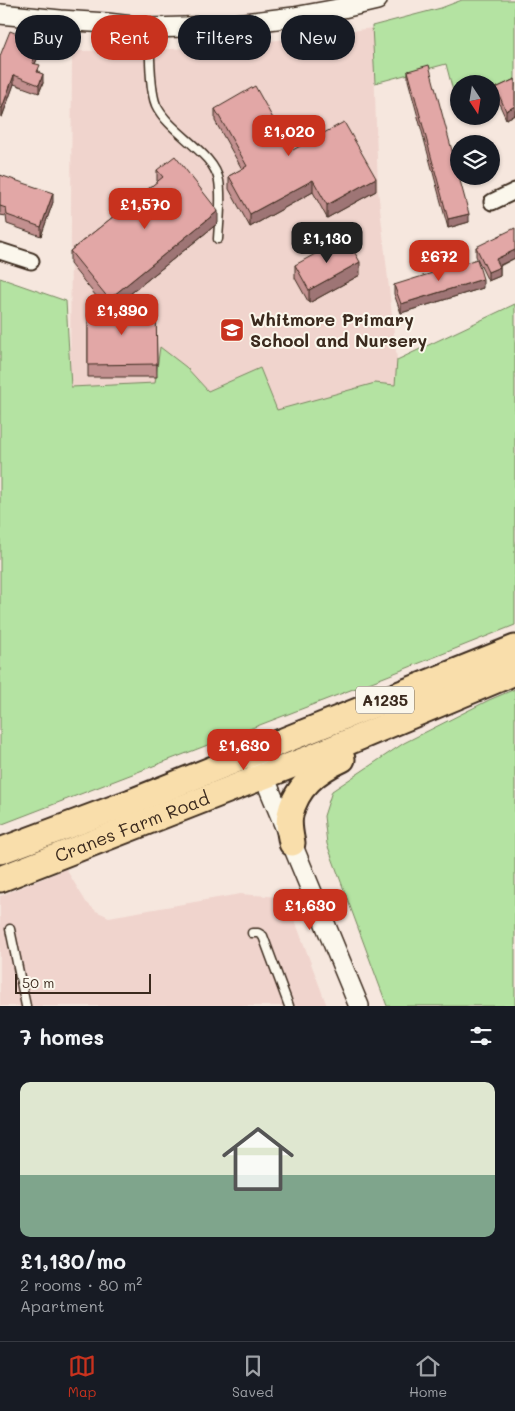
<!DOCTYPE html>
<html lang="en">
<head>
<meta charset="utf-8">
<style>
  body { margin:0; font-family:Mali,sans-serif; background:#20242c; color:#f1f3f6; height:100vh; display:flex; flex-direction:column; font-size:19px; white-space:nowrap }
  * { box-sizing:border-box; margin:0 }
  p { font-size:16px; color:#9ea1a6 }
  .icon { flex:none; width:28px; height:28px; fill:none; stroke:currentColor; stroke-width:2; stroke-linecap:round; stroke-linejoin:round }
  .map { position:relative; height:1006px; overflow:hidden }
  .sheet { display:flex; flex-direction:column; background:#171b24; flex:1 }
  .sheet>* { flex:none }
  .banner { position:absolute; left:15px; top:15px; width:485px; height:45px; display:flex; gap:10px }
  .needle { width:32px; rotate:168deg }
  .controls { position:absolute; left:450px; top:75px; display:grid; gap:10px }
  .controls a { display:grid; place-items:center; width:50px; height:50px; border-radius:50%; background:#171b24; box-shadow:0 1px 4px #0004; font-size:25px }
  .scale { position:absolute; left:15px; bottom:12px; width:136px; box-sizing:border-box; padding-left:5px; border:2px solid #3b2a1e; border-top:0; font-size:14px; line-height:18px; white-space:nowrap; color:#3b2a1e; -webkit-text-stroke:4px #fbf7ec; paint-order:stroke }
  .price { position:absolute; translate:-50% -42px; padding:0 11px; border-radius:10px; background:#c8321e; color:#fff; font-size:16px; line-height:32px; filter:drop-shadow(0 1px 2px #0008) }
  .price::after { content:''; position:absolute; left:50%; top:30px; width:15px; height:11px; margin-left:-8px; background:inherit; clip-path:polygon(0 0,100% 0,50% 100%) }
  .price.on { background:#222; color:#fff }
  ul { padding:0; list-style:none }
  li { display:grid; align-content:center; gap:10px; height:265px; padding:0 20px }
  li span { display:grid; place-items:center; height:155px; border-radius:10px; color:#555 }
  li>.icon { margin-inline-start:auto }
  span .icon { width:90px; height:90px; fill:#fffc; stroke-width:1 }
  li b { font-size:21px }
  h2 { display:flex; justify-content:space-between; align-items:center; height:60px; padding:0 20px; font-size:21px }
  .chip { padding:0 18px; border-radius:22px; background:#171b24; box-shadow:0 1px 4px #0004; font-size:18px; line-height:45px }
  .chip.on { background:#c8321e; color:#fff }
  .tab-bar { display:flex; justify-content:space-around; align-items:center; height:70px; border-top:1px solid #363941; background:#171b24; font-size:14px; color:#9ea1a6 }
  .tab-bar a { display:grid; justify-items:center; gap:2px }
  .tab-bar .on { color:#c8321e }
  .map>svg:first-child { display:block }
  .built { fill:#f0d4cd }
  .green { fill:#b4e3a2; stroke:#788660 }
  .lines { fill:none; stroke-linecap:round; stroke-linejoin:round }
  .service-casing { stroke:#3b2a1e; stroke-width:11 }
  .minor-casing { stroke:#3b2a1e; stroke-width:19 }
  .tertiary-casing { stroke:#3b2a1e; stroke-width:22 }
  .primary-casing { stroke:#3b2a1e; stroke-width:29 }
  .service { stroke:#fbf7ec; stroke-width:8 }
  .minor { stroke:#fbf7ec; stroke-width:15 }
  .tertiary { stroke:#fbf7ec; stroke-width:19 }
  .primary { stroke:#f9deab; stroke-width:25 }
  .wall { fill:#c2908f; stroke:#3b2a1e }
  .shaded-wall { fill:#9e7574; stroke:#3b2a1e }
  .building { fill:#e2a7a6; stroke:#3b2a1e }
  .labels { text-anchor:middle; stroke-width:4; stroke-linejoin:round; paint-order:stroke }
  .shield { fill:#fbf7ec; stroke:#75685c; stroke-width:1 }
  .shield-label { font-size:16px; font-weight:bold; fill:#3b2a1e }
  .poi-label { font-size:18px; font-weight:bold; fill:#3b2a1e; stroke:#fbf7ec; text-anchor:start }
  .street-label { font-size:18px; fill:#3b2a1e; stroke:#fbf7ec }
</style>
</head>
<body>
<div class="map">
<svg width="515" height="1006" viewBox="0 0 515 1006">
  <rect width="100%" height="100%" fill="#f6e7de"/>
  <filter id="ink" filterUnits="userSpaceOnUse"><feTurbulence type="fractalNoise" baseFrequency=".02" numOctaves="2"/><feDisplacementMap in="SourceGraphic" scale="10" xChannelSelector="R" yChannelSelector="G"/><feConvolveMatrix kernelMatrix="1 2 1 2 8 2 1 2 1" color-interpolation-filters="sRGB"/></filter>
  <g filter="url(#ink)">
    <path class="built" d="M 373,28 L 378,190 L 397,360 L 402,386 L 385,624 L 70,387 L 72,51 L 150,50 L 230,46 Z
      M 66,869 L 86,902 L 96,911 L 109,917 L 240,894 L 280,897 L 291,910 L 327,1006 L 0,1006 L 0,896 Z"/>
    <path class="green" d="M 462,0 L 515,0 L 515,87 L 491,98 L 491,84 L 459,84 L 459,114 L 446,64 L 375,83 L 372,26 L 441,8 Z
      M 0,278 L 66,301 L 71,387 L 155,383 L 160,347 L 186,367 L 208,391 L 260,368 L 277,410 L 375,383 L 395,385 L 397,360 L 515,304 L 515,625 L 387,676 L 0,825 Z
      M 515,689 L 515,1006 L 387,1006 L 327,844 L 324,816 L 332,791 L 404,743 L 489,700 Z"/>
    <g class="lines">
      <defs>
        <path id="service" d="M 149,28 C 150,46 149,89 156,105 C 169,133 214,152 219,181 C 222,199 219,221 218,239
          M 10,929 L 26,1006
          M 252,933 L 258,933 L 263,936 L 289,1006"/>
        <path id="minor" d="M 492,202 L 515,191
          M 0,251 L 31,261"/>
        <path id="tertiary" d="M 0,14 L 60,20 L 107,23 L 149,28 L 219,26 L 294,17 L 343,8 L 377,0
          M 259,764 L 359,1006"/>
        <g id="primary">
          <path d="M 292,843 C 290,833 288,824 290,815 C 296,786 318,770 342,759"/>
          <path d="M 0,851 L 131,802 L 515,648"/>
          <path id="s1" d="M 0,879 L 305,760 L 515,672"/>
        </g>
      </defs>
      <use href="#service" class="service-casing"/>
      <use href="#minor" class="minor-casing"/>
      <use href="#tertiary" class="tertiary-casing"/>
      <use href="#primary" class="primary-casing"/>
      <use href="#service" class="service"/>
      <use href="#minor" class="minor"/>
      <use href="#tertiary" class="tertiary"/>
      <use href="#primary" class="primary"/>
    </g>
    <path class="wall" d="M 40,52 L 35,64 L 40,73 L 43,83 L 39,93 L 14,84 L 2,117 L 0,116 L 0,56 Z
      M 408,71 L 469,222 L 448,228 L 408,80 Z
      M 515,79 L 515,115 L 506,119 L 496,97 L 496,88 Z
      M 215,109 L 291,151 L 376,191 L 327,218 L 313,192 L 250,227 L 229,189 L 229,176 L 242,169 L 215,121 Z
      M 157,170 L 218,223 L 114,307 L 156,307 L 157,377 L 88,377 L 88,308 L 105,307 L 70,264 L 70,251 L 157,182 Z
      M 0,175 L 53,202 L 41,236 L 7,224 L 6,216 L 0,215 Z
      M 476,247 L 515,258 L 500,266 L 500,276 L 488,281 L 476,256 Z
      M 295,265 L 360,275 L 309,303 L 295,278 Z
      M 394,285 L 483,288 L 401,313 L 394,294 Z"/>
    <path class="shaded-wall" d="M 40,43 L 40,52 L 32,71 L 32,63 Z
      M 43,74 L 43,83 L 39,93 L 39,85 Z
      M 14,75 L 14,84 L 2,117 L 2,108 Z
      M 515,106 L 515,115 L 506,119 L 506,111 Z
      M 376,178 L 376,191 L 327,218 L 327,205 Z
      M 313,180 L 313,192 L 250,227 L 250,214 Z
      M 53,193 L 53,202 L 41,236 L 41,227 Z
      M 218,211 L 218,223 L 109,311 L 109,299 Z
      M 469,214 L 469,222 L 448,228 L 448,219 Z
      M 515,250 L 515,258 L 496,267 L 496,259 Z
      M 360,262 L 360,275 L 309,303 L 309,290 Z
      M 500,267 L 500,276 L 488,281 L 488,272 Z
      M 483,279 L 483,288 L 401,313 L 401,304 Z"/>
    <path class="building" d="M 10,31 L 40,43 L 32,63 L 40,65 L 37,72 L 43,74 L 39,85 L 14,75 L 2,108 L 0,108 L 0,56 Z
      M 429,65 L 469,214 L 448,219 L 408,71 Z
      M 515,79 L 515,106 L 506,111 L 496,88 Z
      M 255,86 L 291,151 L 344,122 L 376,178 L 327,205 L 313,180 L 250,214 L 229,176 L 247,166 L 215,109 Z
      M 175,156 L 218,211 L 109,299 L 70,251 L 163,177 L 157,170 Z
      M 0,175 L 53,193 L 41,227 L 7,215 L 6,208 L 0,206 Z
      M 515,228 L 515,250 L 496,259 L 500,267 L 488,272 L 476,247 Z
      M 346,237 L 360,262 L 309,290 L 295,265 Z
      M 477,259 L 483,279 L 401,304 L 394,285 Z
      M 156,307 L 157,364 L 88,365 L 88,308 Z"/>
  </g>
  <defs>
    <symbol id="school-square" viewBox="-11 -11 22 22"><rect x="-9" y="-9" width="18" height="18" rx="4" fill="#c8321e" stroke="#fbf7ec"/><path d="M0-5L7-2L0 1L-7-2ZM-4 1L0 2.5L4 1V4Q0 6-4 4Z" fill="#fff"/></symbol>
  </defs>
  <g fill-rule="evenodd">
    <use href="#school-square" x="218" y="316" width="28" height="28"/>
  </g>
  <g class="labels">
    <rect class="shield" x="356" y="686.5" width="58" height="27" rx="4"/>
    <g class="shield-label">
      <text x="385" y="706">A1235</text>
    </g>
    <g class="poi-label">
      <text x="250" y="326">Whitmore Primary<tspan x="250" dy="21">School and Nursery</tspan></text>
    </g>
    <g class="street-label">
      <text dy="6" stroke="none"><textPath href="#s1" startOffset="142">Cranes Farm Road</textPath></text>
    </g>
  </g>
</svg>
<div class="controls">
<a><svg class="needle" viewBox="-14 -14 28 28"><path d="M0-13l5 13h-10z" fill="#e53935"/><path d="M0 13l5-13h-10z" fill="#9ea1a6"/></svg></a>
<a><svg class="icon" aria-label="layers" viewBox="0 0 24 24"><path d="M12 4l9 5-9 5-9-5zM3 14l9 5 9-5"/></svg></a>
</div>
<div class="scale">50 m</div>
<b class="price" style="left:289px;top:157px">£1,020</b>
<b class="price" style="left:145px;top:230px">£1,570</b>
<b class="price on" style="left:327px;top:264px">£1,130</b>
<b class="price" style="left:439px;top:282px">£672</b>
<b class="price" style="left:122px;top:336px">£1,390</b>
<b class="price" style="left:244px;top:771px">£1,630</b>
<b class="price" style="left:310px;top:931px">£1,630</b>
<div class="banner">
<a class="chip">Buy</a>
<a class="chip on">Rent</a>
<a class="chip">Filters</a>
<a class="chip">New</a>
</div>
</div>
<section class="sheet">
<h2>7 homes<svg class="icon" aria-label="filters" viewBox="0 0 24 24"><path d="M4 7h16M4 17h16"/><circle cx="9" cy="7" r="2"/><circle cx="15" cy="17" r="2"/></svg></h2>
<ul>
<li><span style="background:linear-gradient(#dfe7d0 60%,#7fa58c 0)"><svg class="icon" aria-label="home" viewBox="0 0 24 24"><path d="M3 11l9-7 9 7M6 9v11h12V9"/></svg></span><div><b>£1,130/mo</b><p>2 rooms · 80 m²</p><p>Apartment</p></div></li>
</ul>
</section>
<nav class="tab-bar">
<a class="on"><svg class="icon" aria-label="map" viewBox="0 0 24 24"><path d="M3 6l6-2 6 2 6-2v14l-6 2-6-2-6 2zM9 4v14M15 6v14"/></svg>Map</a>
<a><svg class="icon" aria-label="saved" viewBox="0 0 24 24"><path d="M7 4h10v16l-5-4-5 4z"/></svg>Saved</a>
<a><svg class="icon" aria-label="home" viewBox="0 0 24 24"><path d="M3 11l9-7 9 7M6 9v11h12V9"/></svg>Home</a>
</nav>
</body>
</html>
